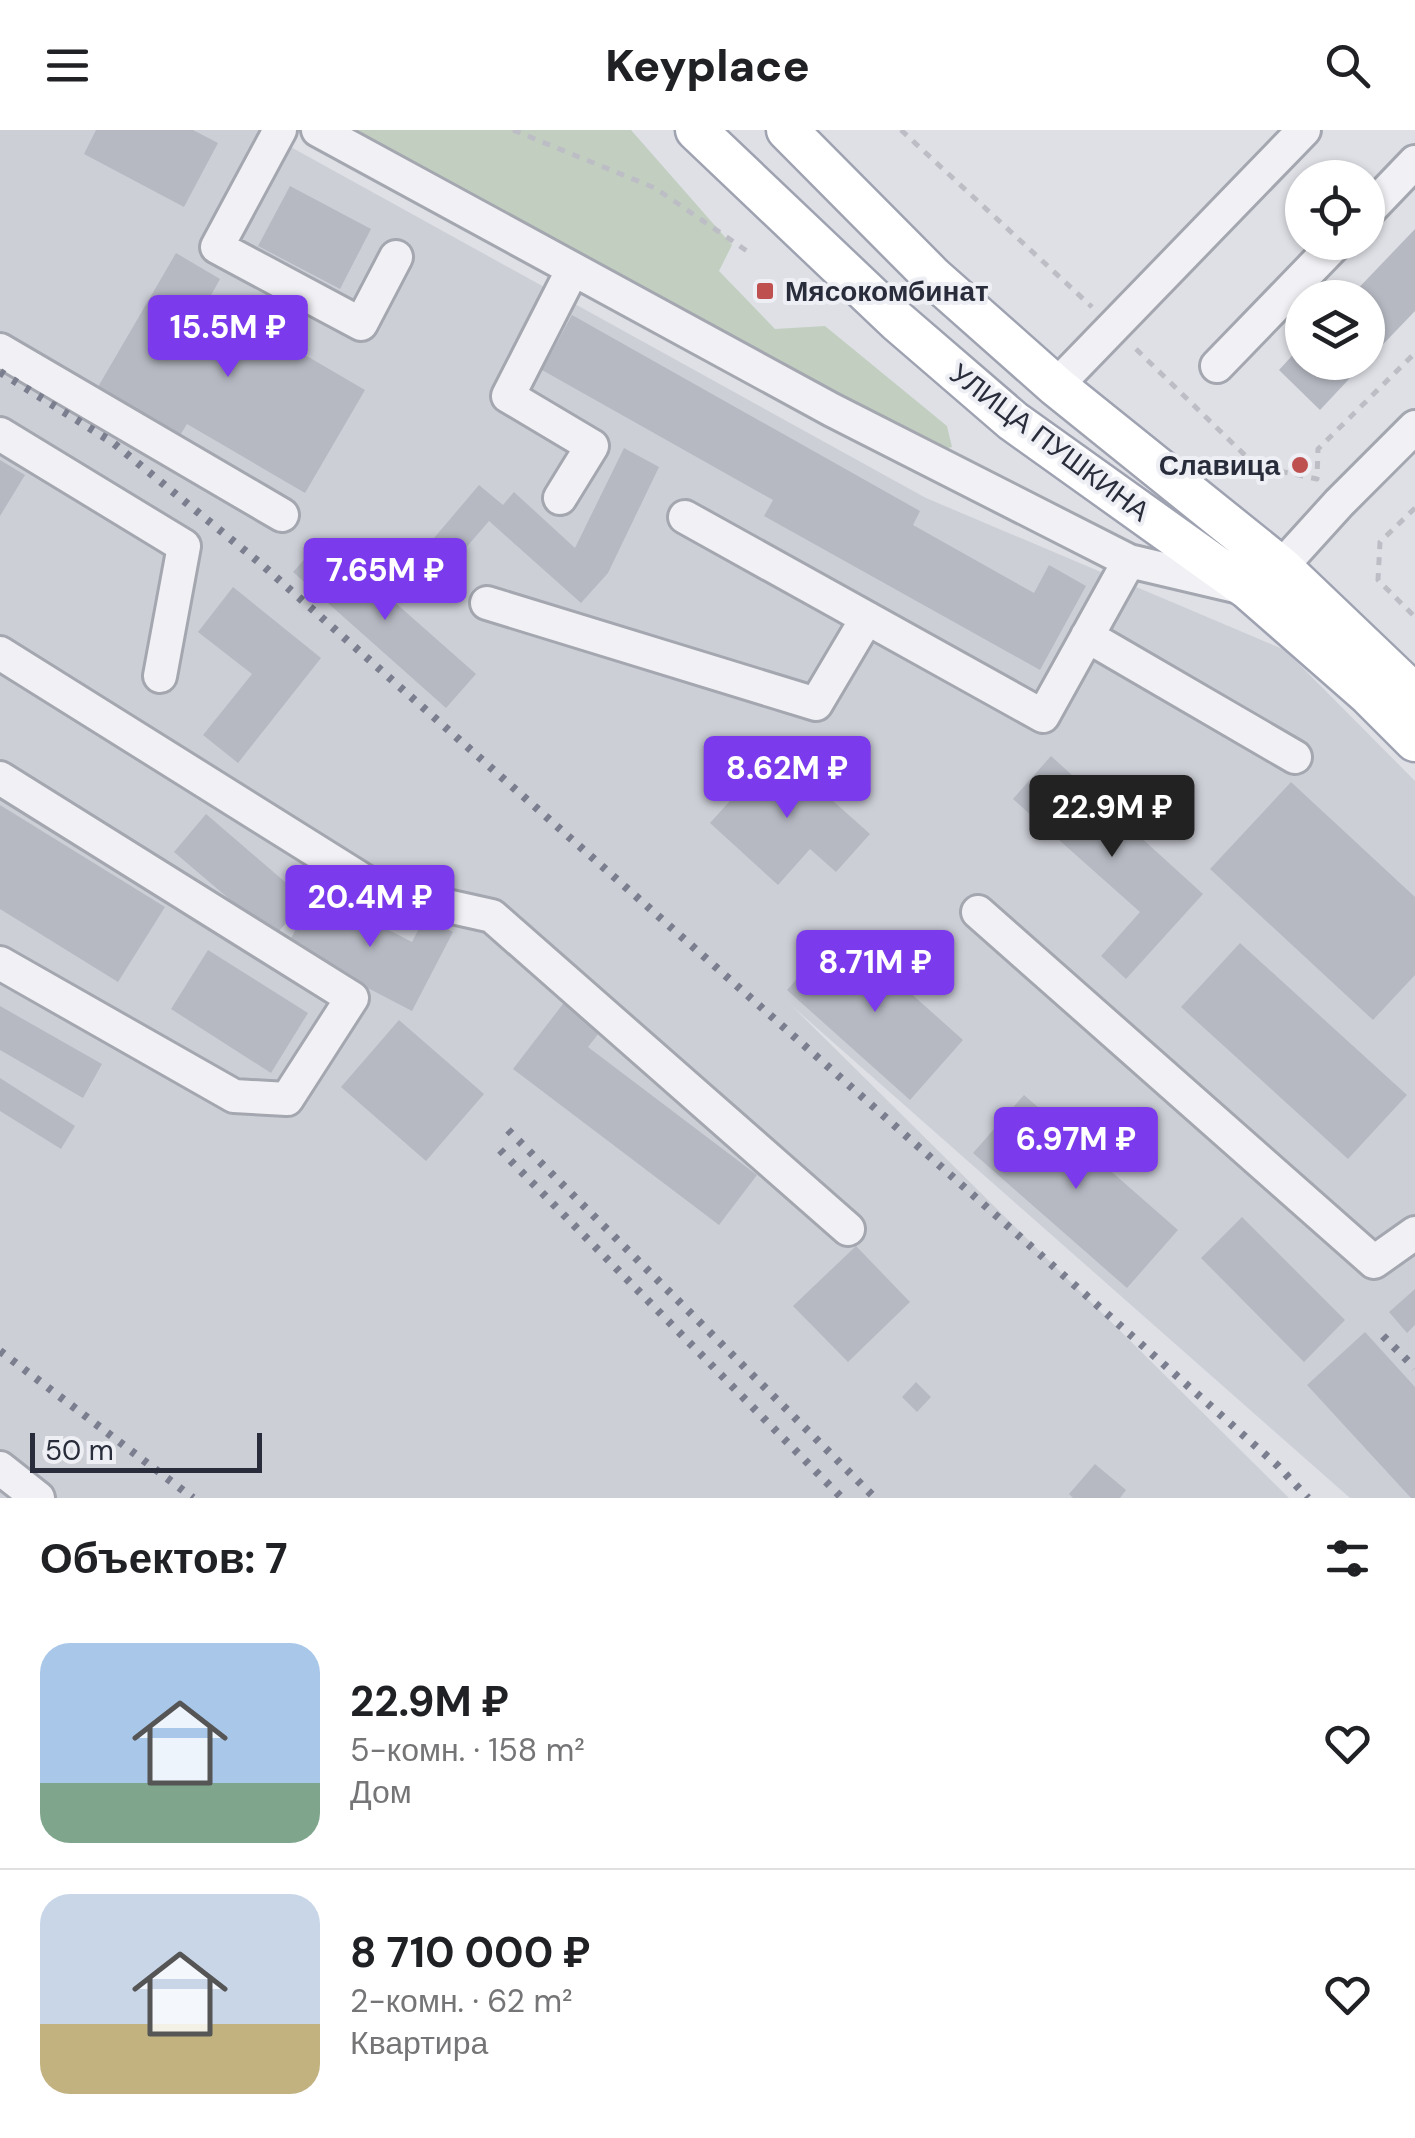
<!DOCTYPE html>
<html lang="ru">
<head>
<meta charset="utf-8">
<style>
  body { margin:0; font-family:"DM Sans",sans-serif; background:#f6f6f6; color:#202124; height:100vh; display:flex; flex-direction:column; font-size:38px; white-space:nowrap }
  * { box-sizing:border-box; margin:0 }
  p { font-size:32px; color:#757577 }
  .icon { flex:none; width:55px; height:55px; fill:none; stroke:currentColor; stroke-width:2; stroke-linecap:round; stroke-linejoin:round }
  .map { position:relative; height:1368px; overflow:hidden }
  .drawer { display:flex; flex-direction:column; background:#fff; flex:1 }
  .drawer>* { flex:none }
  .controls { position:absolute; left:1285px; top:30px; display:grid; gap:20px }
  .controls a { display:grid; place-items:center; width:100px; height:100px; border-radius:50%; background:#fff; box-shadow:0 2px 8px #0004; font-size:50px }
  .scale { position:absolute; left:30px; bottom:25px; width:232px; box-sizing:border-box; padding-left:10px; border:5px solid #292d3b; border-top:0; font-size:28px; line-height:35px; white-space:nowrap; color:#292d3b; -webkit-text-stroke:8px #eeeff4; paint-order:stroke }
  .price { position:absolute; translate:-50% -85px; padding:0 22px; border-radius:10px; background:#7c3aed; color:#fff; font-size:32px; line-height:65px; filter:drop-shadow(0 2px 5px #0008) }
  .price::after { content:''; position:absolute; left:50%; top:60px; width:30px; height:22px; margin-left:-15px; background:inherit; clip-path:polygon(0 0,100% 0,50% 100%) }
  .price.current { background:#222; color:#fff }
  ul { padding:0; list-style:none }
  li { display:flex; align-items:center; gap:30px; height:250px; padding:0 40px }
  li+li { border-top:2px solid #e0e0e0 }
  li span { display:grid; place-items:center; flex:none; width:280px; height:200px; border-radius:30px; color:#555 }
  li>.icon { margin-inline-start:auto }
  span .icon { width:120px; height:120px; fill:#fffc; stroke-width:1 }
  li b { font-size:42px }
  h2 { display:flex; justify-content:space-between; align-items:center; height:120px; padding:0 40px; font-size:42px }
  header { display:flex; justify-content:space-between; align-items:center; height:130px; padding:0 40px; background:#fff; font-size:45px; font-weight:800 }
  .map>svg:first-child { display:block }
  .built { fill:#cdcfd7 }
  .green { fill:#c2cfc0 }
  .building { fill:#b6b9c2 }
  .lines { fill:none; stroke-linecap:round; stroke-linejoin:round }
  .minor-casing { stroke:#a4a7af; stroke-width:38 }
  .major-casing { stroke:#9fa3b1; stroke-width:45 }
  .path { stroke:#bdbec5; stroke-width:5; stroke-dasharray:8 8; stroke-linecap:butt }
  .minor { stroke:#f1f1f5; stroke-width:32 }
  .major { stroke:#fff; stroke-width:40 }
  .rail { stroke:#7a7e8e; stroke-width:8; stroke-dasharray:5 10; stroke-linecap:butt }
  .poi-dot { fill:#bf5050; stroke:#eeeff4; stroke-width:4 }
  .labels { text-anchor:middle; stroke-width:8; stroke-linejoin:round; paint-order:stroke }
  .poi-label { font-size:28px; font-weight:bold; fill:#292d3b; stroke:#eeeff4; text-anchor:start }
  .street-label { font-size:28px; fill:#292d3b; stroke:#eeeff4 }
</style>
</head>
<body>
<header><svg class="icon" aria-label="menu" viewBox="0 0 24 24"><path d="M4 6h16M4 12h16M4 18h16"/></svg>Keyplace<svg class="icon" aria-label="search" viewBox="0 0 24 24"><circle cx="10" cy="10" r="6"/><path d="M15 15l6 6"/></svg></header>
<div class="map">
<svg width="1415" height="1368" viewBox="0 0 1415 1368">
  <rect width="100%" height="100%" fill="#dee0e6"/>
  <path class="built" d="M 0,0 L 260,0 L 926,368 L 1285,520 L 1415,651 L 1415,1368 L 1350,1368 L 792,876 L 1289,1368 L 0,1368 Z"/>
  <path class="green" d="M 350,0 L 631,0 L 732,115 L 719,141 L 775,199 L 825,196 L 947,296 L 952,317 L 939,320 Z"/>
  <path class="building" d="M 96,0 L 193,0 L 218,13 L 184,77 L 84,24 Z
    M 290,56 L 371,99 L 340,159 L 258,116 Z
    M 1415,99 L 1415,181 L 1368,230 L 1368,168 L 1349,168 Z
    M 176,123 L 220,149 L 209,169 L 365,260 L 305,363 L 187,294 L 177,310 L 95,262 Z
    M 572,185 L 920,381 L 913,395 L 1034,463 L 1049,435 L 1086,456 L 1040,540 L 764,386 L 773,370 L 542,240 Z
    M 1302,215 L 1302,232 L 1365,232 L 1320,280 L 1279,240 Z
    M 624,318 L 659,337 L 608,443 L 581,473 L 489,391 L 446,441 L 423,421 L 479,355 L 503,375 L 514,362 L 575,418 Z
    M 0,330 L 25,345 L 0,386 Z
    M 323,409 L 476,544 L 446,578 L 293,442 Z
    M 233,457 L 321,528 L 238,633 L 203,605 L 252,544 L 198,502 Z
    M 776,620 L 870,704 L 836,742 L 810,719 L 778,755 L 710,693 Z
    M 1051,626 L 1203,764 L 1126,849 L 1101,826 L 1140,782 L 1013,669 Z
    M 1291,652 L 1415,767 L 1415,845 L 1373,890 L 1210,739 Z
    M 0,675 L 165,777 L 118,852 L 0,779 Z
    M 206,684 L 306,770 L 274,807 L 174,722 Z
    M 315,762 L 412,812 L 425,787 L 453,802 L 412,881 L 287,816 Z
    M 840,800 L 963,910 L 910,970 L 787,860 Z
    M 1240,813 L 1407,965 L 1348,1029 L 1181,877 Z
    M 208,820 L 308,883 L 271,943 L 171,879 Z
    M 569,866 L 606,894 L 588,917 L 757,1045 L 719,1095 L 513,939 Z
    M 0,876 L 102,934 L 83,968 L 0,920 Z
    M 399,890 L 484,964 L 426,1031 L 341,957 Z
    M 0,948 L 75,996 L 61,1019 L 0,981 Z
    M 1024,965 L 1178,1100 L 1127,1158 L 973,1023 Z
    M 1242,1087 L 1345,1190 L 1304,1232 L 1201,1128 Z
    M 856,1116 L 910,1172 L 848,1232 L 793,1176 Z
    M 1415,1159 L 1415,1195 L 1407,1203 L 1389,1182 Z
    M 1365,1202 L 1415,1257 L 1415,1368 L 1411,1368 L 1307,1255 Z
    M 916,1252 L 931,1267 L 917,1282 L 902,1267 Z
    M 1095,1334 L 1126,1360 L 1120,1368 L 1073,1368 L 1069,1364 Z"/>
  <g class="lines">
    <defs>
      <path id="minor" d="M 280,0 L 217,117 L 361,194 L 396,127
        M 318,0 L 832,280 L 1129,431 L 1248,459 L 1281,437 L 1339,373 L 1415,297
        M 1368,81 L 1415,32
        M 0,220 L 282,385
        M 1217,236 L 1337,112
        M 1056,256 L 1304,0
        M 0,304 L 184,416 L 160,546
        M 560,368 L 592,316 L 508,266 L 573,139
        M 685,387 L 1043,586 L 1129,431
        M 487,473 L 816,574 L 867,488
        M 1087,506 L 1295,627
        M 0,523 L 380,761 L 492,786 L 848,1099
        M 0,648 L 352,868 L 287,969 L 234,966 L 0,833
        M 978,782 L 1374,1132 L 1415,1103
        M 0,1338 L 38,1368"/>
      <path id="major" d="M 696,0 L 897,191 L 1013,291 L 1248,459 L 1369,565 L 1415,611
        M 787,0 L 933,147 L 1056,256 L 1281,437 L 1415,565"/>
    </defs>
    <use href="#minor" class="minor-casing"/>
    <use href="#major" class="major-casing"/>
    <path class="path" d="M 513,0 L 655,58 L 747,121
      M 901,0 L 1092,177
      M 1136,219 L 1256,336 L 1317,349 L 1318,319 L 1415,223
      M 1415,378 L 1380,412 L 1378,450 L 1415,487"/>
    <use href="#minor" class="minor"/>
    <use href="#major" class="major"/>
    <path class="rail" d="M 0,242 L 112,312 L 260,433 L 1097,1175 L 1278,1336 L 1308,1368
      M 508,1000 L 875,1368
      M 500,1020 L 842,1368
      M 1383,1206 L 1415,1238
      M 0,1221 L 193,1368"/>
  </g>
  <g class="poi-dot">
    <rect x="755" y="151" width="20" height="20" rx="5"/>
    <circle cx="1300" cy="335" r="10"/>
  </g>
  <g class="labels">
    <g class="poi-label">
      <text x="785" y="171">Мясокомбинат</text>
      <text x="1280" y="345" text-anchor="end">Славица</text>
    </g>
    <g class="street-label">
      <text transform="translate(1050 312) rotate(37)" y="10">УЛИЦА ПУШКИНА</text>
    </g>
  </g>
</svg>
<div class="controls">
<a><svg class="icon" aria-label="locate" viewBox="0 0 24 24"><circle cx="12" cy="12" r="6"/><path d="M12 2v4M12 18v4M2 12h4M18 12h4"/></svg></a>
<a><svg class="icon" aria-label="layers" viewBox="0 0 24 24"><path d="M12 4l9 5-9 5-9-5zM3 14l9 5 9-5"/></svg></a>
</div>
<div class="scale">50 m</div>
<b class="price" style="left:228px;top:250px">15.5M ₽</b>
<b class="price" style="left:385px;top:493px">7.65M ₽</b>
<b class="price" style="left:787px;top:691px">8.62M ₽</b>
<b class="price current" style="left:1112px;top:730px">22.9M ₽</b>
<b class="price" style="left:370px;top:820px">20.4M ₽</b>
<b class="price" style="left:875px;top:885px">8.71M ₽</b>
<b class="price" style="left:1076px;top:1062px">6.97M ₽</b>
</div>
<section class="drawer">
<h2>Объектов: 7<svg class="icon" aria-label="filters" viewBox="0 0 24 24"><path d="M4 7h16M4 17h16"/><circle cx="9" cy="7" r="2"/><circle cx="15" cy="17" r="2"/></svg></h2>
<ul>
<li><span style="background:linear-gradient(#a9c7e8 70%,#7fa58c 0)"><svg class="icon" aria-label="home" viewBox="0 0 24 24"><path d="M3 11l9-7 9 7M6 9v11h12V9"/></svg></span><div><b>22.9M ₽</b><p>5-комн. · 158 m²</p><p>Дом</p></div><svg class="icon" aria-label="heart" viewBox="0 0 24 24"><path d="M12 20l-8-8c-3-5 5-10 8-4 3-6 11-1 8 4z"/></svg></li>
<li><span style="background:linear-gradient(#c9d6e8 65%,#c2b280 0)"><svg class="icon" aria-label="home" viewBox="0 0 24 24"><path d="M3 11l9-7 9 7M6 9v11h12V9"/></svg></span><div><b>8 710 000 ₽</b><p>2-комн. · 62 m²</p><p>Квартира</p></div><svg class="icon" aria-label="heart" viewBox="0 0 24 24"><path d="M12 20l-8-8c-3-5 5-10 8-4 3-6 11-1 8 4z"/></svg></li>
</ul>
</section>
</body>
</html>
